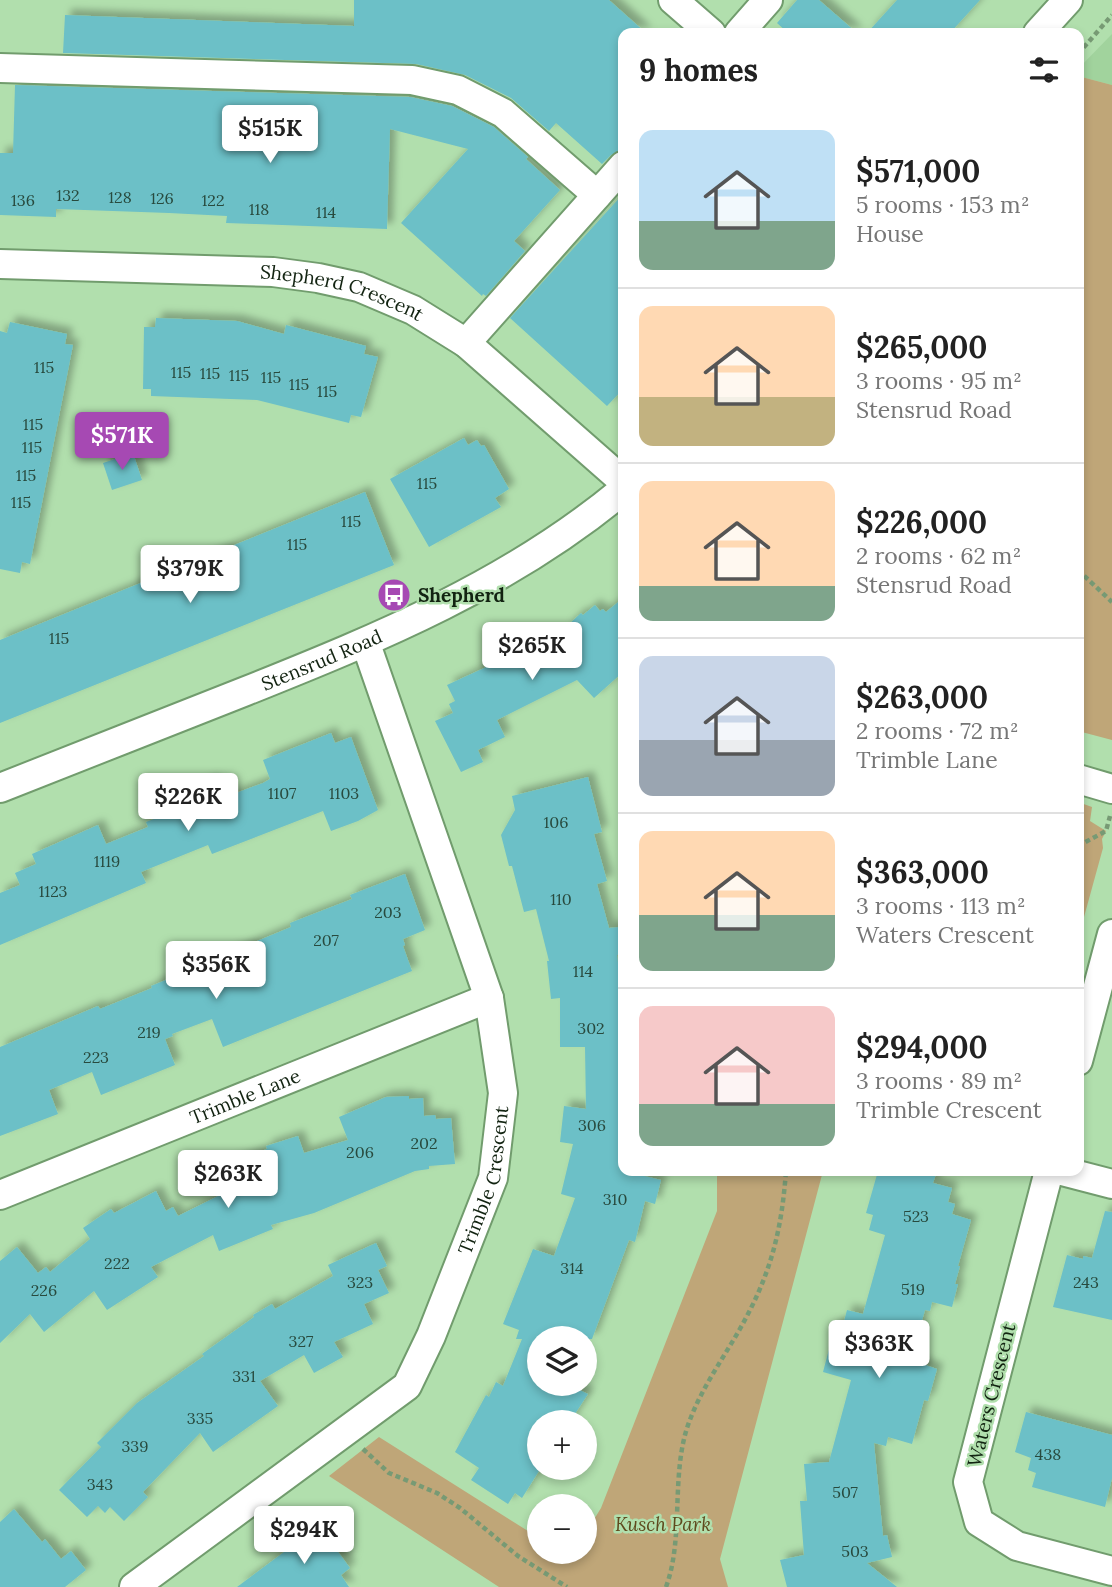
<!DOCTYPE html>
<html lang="en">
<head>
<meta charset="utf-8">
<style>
  body { margin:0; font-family:Lora,serif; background:#f2f2f2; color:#222; height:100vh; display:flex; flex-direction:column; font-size:26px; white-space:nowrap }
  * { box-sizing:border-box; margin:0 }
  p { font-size:23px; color:#767676 }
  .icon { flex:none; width:38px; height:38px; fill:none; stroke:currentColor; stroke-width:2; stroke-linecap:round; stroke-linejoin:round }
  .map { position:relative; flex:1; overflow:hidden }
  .sheet { position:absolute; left:618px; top:28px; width:466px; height:1148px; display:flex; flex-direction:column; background:#fff; border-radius:14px; box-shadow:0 4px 10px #0003 }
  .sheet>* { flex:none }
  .tools { position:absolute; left:527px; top:1326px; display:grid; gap:14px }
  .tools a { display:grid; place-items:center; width:70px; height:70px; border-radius:50%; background:#fff; box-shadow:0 4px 10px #0003; font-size:35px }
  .price { position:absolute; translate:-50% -60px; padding:0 16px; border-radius:7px; background:#fff; color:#222; font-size:23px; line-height:46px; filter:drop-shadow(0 2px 4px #0008) }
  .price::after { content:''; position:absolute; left:50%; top:42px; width:21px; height:16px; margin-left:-10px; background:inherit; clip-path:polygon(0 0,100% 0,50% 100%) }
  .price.on { background:#a649b3; color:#fff }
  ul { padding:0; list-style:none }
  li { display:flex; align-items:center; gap:21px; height:175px; padding:0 21px }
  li+li { border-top:2px solid #e0e0e0 }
  li span { display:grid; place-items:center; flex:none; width:196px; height:140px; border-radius:14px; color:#555 }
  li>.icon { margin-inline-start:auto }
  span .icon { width:84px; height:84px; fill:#fffc; stroke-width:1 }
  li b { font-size:30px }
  h2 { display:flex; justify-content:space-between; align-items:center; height:84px; padding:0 21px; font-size:30px }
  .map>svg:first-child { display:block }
  .built { fill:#a1d39d }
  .green { fill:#bfa678 }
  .building { fill:#6cc0c7; filter:url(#shadow) }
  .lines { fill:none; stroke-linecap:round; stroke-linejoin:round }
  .minor-casing { stroke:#719c6d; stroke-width:32 }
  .path { stroke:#779a74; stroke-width:4.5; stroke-dasharray:5 3.5; stroke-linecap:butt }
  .minor { stroke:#fff; stroke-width:28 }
  .labels { text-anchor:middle; stroke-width:5; stroke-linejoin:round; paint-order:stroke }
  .number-label { font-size:16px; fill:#284a3e }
  .street-label { font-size:19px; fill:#122311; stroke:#b1dfad }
  .poi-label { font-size:19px; font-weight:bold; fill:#122311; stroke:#b1dfad; text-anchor:start }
  .park-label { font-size:19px; font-style:italic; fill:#5f4a1e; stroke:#b1dfad }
</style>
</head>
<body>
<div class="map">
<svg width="1112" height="1587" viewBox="0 0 1112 1587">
  <defs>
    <filter id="shadow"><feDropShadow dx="6" dy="-6" stdDeviation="3.5" flood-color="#0004"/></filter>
  </defs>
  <rect width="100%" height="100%" fill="#b1dfad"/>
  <path class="built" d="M 1112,34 L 1112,85 L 1078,76 L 1078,69 Z"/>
  <path class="green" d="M 1078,76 L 1112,85 L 1112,740 L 1078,731 Z
    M 1078,802 L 1092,807 L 1090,821 L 1106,831 L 1102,839 L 1103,848 L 1084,917 L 1078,917 Z
    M 717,1171 L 823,1171 L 720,1559 L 728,1587 L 499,1587 L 329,1476 L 379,1437 L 539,1538 L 539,1552 L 562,1552 L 570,1557 L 573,1552 L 584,1552 L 585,1534 L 601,1508 L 717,1211 Z"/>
  <path class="building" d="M 354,0 L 609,0 L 646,33 L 623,33 L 623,150 L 611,155 L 602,164 L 556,123 L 549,131 L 511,98 L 465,75 L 416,64 L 63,53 L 65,15 L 354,26 Z
    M 797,0 L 819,0 L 857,33 L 788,33 L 777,23 Z
    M 897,0 L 980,0 L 950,33 L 867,33 Z
    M 15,85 L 410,97 L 452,106 L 494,127 L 528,157 L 526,159 L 560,190 L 514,241 L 525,251 L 486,296 L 483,294 L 482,296 L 401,223 L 468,149 L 390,129 L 387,229 L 226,223 L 227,216 L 169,213 L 56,209 L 56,217 L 0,215 L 0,153 L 13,153 Z
    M 623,194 L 623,389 L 607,406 L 510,318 Z
    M 156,318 L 237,321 L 284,334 L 286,325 L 366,346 L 364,354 L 378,357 L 361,417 L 351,415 L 349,423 L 257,400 L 151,396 L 151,389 L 143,389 L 144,327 L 155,327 Z
    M 10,322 L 67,334 L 65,344 L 73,345 L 30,564 L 22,562 L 20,573 L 0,569 L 0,331 L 7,333 Z
    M 464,438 L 468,445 L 477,440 L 481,446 L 484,445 L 509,489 L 495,498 L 501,507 L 429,547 L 390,479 Z
    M 133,453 L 142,480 L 112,490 L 103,463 Z
    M 365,492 L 394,565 L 0,723 L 0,640 Z
    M 623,598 L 623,672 L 594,698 L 577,680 L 497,720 L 505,737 L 478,750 L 483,762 L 461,772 L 435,721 L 453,713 L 449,704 L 455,701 L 447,685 L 495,663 L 522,648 L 527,658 L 574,636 L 566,627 L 581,613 L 583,615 L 595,605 L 600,611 L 603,609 L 606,612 Z
    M 331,733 L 335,743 L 351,737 L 378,810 L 358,821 L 331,831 L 323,811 L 212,854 L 208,845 L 141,872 L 146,883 L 0,945 L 0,893 L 20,885 L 15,873 L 36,864 L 32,854 L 98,825 L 106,844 L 148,827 L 146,822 L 154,819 L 149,807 L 213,780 L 220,799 L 263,783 L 270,779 L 263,760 Z
    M 588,777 L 602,832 L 594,834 L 607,881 L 597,884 L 609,928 L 620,927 L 623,949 L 623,954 L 617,955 L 623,1002 L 623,1171 L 661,1180 L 655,1204 L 645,1201 L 635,1242 L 629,1240 L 592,1339 L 539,1339 L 539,1384 L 567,1384 L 588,1394 L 569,1423 L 539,1423 L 539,1471 L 522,1498 L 515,1493 L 508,1504 L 471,1480 L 479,1468 L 455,1452 L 486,1395 L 489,1397 L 496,1382 L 503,1386 L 522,1339 L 516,1339 L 519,1330 L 503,1324 L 533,1249 L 554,1256 L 575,1198 L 561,1194 L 573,1144 L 560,1142 L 564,1106 L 586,1109 L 585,1047 L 560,1047 L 560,998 L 551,999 L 547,961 L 549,961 L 536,909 L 524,912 L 512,866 L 509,866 L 501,835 L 515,810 L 512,796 Z
    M 405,874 L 425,930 L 403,939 L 405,945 L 403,946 L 412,971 L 223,1047 L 212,1019 L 172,1034 L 173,1036 L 165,1039 L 175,1065 L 101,1095 L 92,1072 L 49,1090 L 58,1114 L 0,1136 L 0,1047 L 98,1006 L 100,1009 L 152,988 L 151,986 L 178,975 L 177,974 L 291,927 L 290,923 L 352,899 L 350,895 Z
    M 409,1096 L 409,1099 L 423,1098 L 424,1116 L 435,1115 L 436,1119 L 451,1118 L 455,1164 L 429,1166 L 429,1169 L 415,1171 L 314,1213 L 271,1225 L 273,1229 L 219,1251 L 213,1235 L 151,1267 L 158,1277 L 107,1310 L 94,1291 L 44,1332 L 30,1314 L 0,1343 L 0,1261 L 17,1247 L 38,1273 L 46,1267 L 50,1272 L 90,1239 L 83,1228 L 111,1209 L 114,1213 L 156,1191 L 166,1211 L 173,1207 L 178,1216 L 222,1194 L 212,1169 L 267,1149 L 266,1146 L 298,1136 L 304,1153 L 348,1140 L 339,1117 L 386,1097 Z
    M 878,1171 L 937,1171 L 933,1183 L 952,1188 L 948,1202 L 955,1204 L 952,1214 L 971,1220 L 958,1266 L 960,1266 L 955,1284 L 958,1284 L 952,1307 L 932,1302 L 930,1311 L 925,1310 L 911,1360 L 937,1369 L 928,1401 L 924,1400 L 912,1444 L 888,1437 L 886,1446 L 874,1443 L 883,1536 L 887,1535 L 892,1557 L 867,1563 L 897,1587 L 787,1587 L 780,1560 L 804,1555 L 800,1501 L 807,1501 L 804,1464 L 829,1462 L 851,1380 L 823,1372 L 836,1323 L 843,1325 L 847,1310 L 863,1314 L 885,1235 L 869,1230 L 873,1215 L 866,1213 Z
    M 1105,1211 L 1112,1212 L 1112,1320 L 1053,1307 L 1067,1255 L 1083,1259 L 1083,1256 L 1092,1258 Z
    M 376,1243 L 387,1266 L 378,1270 L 389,1293 L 364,1304 L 373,1324 L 334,1342 L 343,1357 L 314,1373 L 304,1355 L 260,1381 L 278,1406 L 213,1452 L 200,1433 L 143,1492 L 148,1497 L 124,1521 L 110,1507 L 105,1513 L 98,1506 L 87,1517 L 59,1490 L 101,1447 L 97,1443 L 137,1403 L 204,1356 L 202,1354 L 254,1317 L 253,1315 L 272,1304 L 275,1309 L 333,1276 L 328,1265 Z
    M 1026,1412 L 1112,1435 L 1112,1478 L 1105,1507 L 1032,1487 L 1036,1473 L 1028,1470 L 1031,1458 L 1015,1452 Z
    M 14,1509 L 42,1542 L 45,1539 L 61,1559 L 71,1551 L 86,1570 L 65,1587 L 0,1587 L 0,1522 Z
    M 319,1526 L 350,1568 L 341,1575 L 349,1587 L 237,1587 Z"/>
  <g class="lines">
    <defs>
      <g id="minor">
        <path d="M 673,0 L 711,33"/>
        <path d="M 739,33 L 768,0"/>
        <path d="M 1038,33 L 1068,0"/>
        <path d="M 0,68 L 412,80 L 458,90 L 503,113 L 597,195"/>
        <path id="s1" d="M 0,264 L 273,272 L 318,278 L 359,287 L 413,310 L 466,343 L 623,481"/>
        <path d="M 466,343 L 623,166"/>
        <path d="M 1078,779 L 1112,789"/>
        <path id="s2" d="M 0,788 C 82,756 164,723 246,691 C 381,637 510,584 623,490"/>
        <path d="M 1078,1061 L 1112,934"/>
        <path d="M 1049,1171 L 968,1482 L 979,1522 L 1017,1546 L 1112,1571"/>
        <path d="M 1062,1171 L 1112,1184"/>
        <path id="s3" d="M 0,1195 L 489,998"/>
        <path id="s4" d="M 134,1587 L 407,1386 L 431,1336 L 493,1178 L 503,1093 L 489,998 L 366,644"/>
      </g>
    </defs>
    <use href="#minor" class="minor-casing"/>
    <path class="path" d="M 1078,54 L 1112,15
      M 1078,570 L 1112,602
      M 1078,846 L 1106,831 L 1110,816
      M 363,1449 L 389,1473 L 437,1493 L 460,1508 L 518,1556 L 567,1587
      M 666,1587 C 684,1538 671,1479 687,1428 C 701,1386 728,1353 748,1314 C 773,1266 782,1225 786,1171"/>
    <use href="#minor" class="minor"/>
  </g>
  <defs>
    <symbol id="bus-disc" viewBox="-11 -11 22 22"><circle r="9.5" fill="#a649b3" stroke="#b1dfad"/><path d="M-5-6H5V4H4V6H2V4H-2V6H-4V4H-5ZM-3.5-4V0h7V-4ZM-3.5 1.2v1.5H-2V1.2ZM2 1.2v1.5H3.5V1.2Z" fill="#fff"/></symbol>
  </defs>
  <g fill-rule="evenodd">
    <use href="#bus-disc" x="375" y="576" width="38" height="38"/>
  </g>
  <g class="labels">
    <g class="number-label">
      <text x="68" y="201">132</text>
      <text x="120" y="203">128</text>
      <text x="162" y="204">126</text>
      <text x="23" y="206">136</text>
      <text x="213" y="206">122</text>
      <text x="259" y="215">118</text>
      <text x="326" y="218">114</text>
      <text x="44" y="373">115</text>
      <text x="181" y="378">115</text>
      <text x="210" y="379">115</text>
      <text x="239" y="381">115</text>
      <text x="271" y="383">115</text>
      <text x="299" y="390">115</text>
      <text x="327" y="397">115</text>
      <text x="33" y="430">115</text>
      <text x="32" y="453">115</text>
      <text x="26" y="481">115</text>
      <text x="427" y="489">115</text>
      <text x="21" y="508">115</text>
      <text x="351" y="527">115</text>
      <text x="297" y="550">115</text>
      <text x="59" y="644">115</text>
      <text x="282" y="799">1107</text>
      <text x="344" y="799">1103</text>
      <text x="556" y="828">106</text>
      <text x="107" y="867">1119</text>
      <text x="53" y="897">1123</text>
      <text x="561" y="905">110</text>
      <text x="388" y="918">203</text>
      <text x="326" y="946">207</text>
      <text x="583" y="977">114</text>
      <text x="591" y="1034">302</text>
      <text x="149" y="1038">219</text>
      <text x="96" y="1063">223</text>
      <text x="592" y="1131">306</text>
      <text x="424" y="1149">202</text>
      <text x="360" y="1158">206</text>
      <text x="615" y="1205">310</text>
      <text x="916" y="1222">523</text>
      <text x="117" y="1269">222</text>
      <text x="572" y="1274">314</text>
      <text x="360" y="1288">323</text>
      <text x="1086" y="1288">243</text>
      <text x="913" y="1295">519</text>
      <text x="44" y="1296">226</text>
      <text x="301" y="1347">327</text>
      <text x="244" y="1382">331</text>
      <text x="200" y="1424">335</text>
      <text x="135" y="1452">339</text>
      <text x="1048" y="1460">438</text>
      <text x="100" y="1490">343</text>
      <text x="845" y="1498">507</text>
      <text x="855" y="1557">503</text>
    </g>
    <g class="street-label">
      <text dy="7" stroke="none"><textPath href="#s1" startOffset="345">Shepherd Crescent</textPath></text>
      <text dy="7" stroke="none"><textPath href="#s2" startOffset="346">Stensrud Road</textPath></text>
      <text dy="7" stroke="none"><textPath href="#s3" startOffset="264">Trimble Lane</textPath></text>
      <text dy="7" stroke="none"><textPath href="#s4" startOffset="560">Trimble Crescent</textPath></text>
      <text transform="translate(991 1395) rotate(-76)" y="7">Waters Crescent</text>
    </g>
    <g class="poi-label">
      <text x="418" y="602">Shepherd</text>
    </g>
    <g class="park-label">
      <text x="663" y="1531">Kusch Park</text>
    </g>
  </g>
</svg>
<div class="tools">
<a><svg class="icon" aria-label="layers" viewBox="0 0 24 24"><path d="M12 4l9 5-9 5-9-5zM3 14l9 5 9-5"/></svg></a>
<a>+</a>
<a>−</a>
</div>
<b class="price" style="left:270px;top:165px">$515K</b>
<b class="price on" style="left:122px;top:472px">$571K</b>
<b class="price" style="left:190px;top:605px">$379K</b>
<b class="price" style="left:532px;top:682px">$265K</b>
<b class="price" style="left:188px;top:833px">$226K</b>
<b class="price" style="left:216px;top:1001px">$356K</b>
<b class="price" style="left:228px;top:1210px">$263K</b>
<b class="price" style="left:879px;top:1380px">$363K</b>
<b class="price" style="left:304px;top:1566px">$294K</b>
<section class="sheet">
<h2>9 homes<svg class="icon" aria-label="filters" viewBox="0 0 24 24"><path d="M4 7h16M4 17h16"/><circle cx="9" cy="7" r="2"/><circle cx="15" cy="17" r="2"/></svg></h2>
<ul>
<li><span style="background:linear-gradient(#bfe0f5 65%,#7fa58c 0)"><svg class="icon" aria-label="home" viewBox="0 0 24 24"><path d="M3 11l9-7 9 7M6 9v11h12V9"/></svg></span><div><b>$571,000</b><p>5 rooms · 153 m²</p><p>House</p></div></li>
<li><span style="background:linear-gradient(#ffd9b3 65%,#c2b280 0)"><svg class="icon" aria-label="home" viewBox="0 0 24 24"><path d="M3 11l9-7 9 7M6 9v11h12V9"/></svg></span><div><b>$265,000</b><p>3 rooms · 95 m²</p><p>Stensrud Road</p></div></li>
<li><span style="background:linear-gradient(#ffd9b3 75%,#7fa58c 0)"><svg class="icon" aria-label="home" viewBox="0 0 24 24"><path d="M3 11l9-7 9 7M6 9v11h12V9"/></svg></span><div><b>$226,000</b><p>2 rooms · 62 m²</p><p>Stensrud Road</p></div></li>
<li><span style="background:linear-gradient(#c9d6e8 60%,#9aa5b1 0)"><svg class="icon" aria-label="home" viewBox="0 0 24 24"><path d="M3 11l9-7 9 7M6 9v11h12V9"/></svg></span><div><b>$263,000</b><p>2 rooms · 72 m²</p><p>Trimble Lane</p></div></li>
<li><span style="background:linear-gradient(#ffd9b3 60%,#7fa58c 0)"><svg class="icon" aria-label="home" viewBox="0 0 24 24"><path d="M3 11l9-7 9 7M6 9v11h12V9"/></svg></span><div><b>$363,000</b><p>3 rooms · 113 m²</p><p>Waters Crescent</p></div></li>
<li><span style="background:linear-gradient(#f6c9c9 70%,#7fa58c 0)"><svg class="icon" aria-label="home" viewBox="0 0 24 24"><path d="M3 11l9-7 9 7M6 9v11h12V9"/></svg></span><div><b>$294,000</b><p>3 rooms · 89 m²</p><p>Trimble Crescent</p></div></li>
</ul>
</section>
</div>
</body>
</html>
